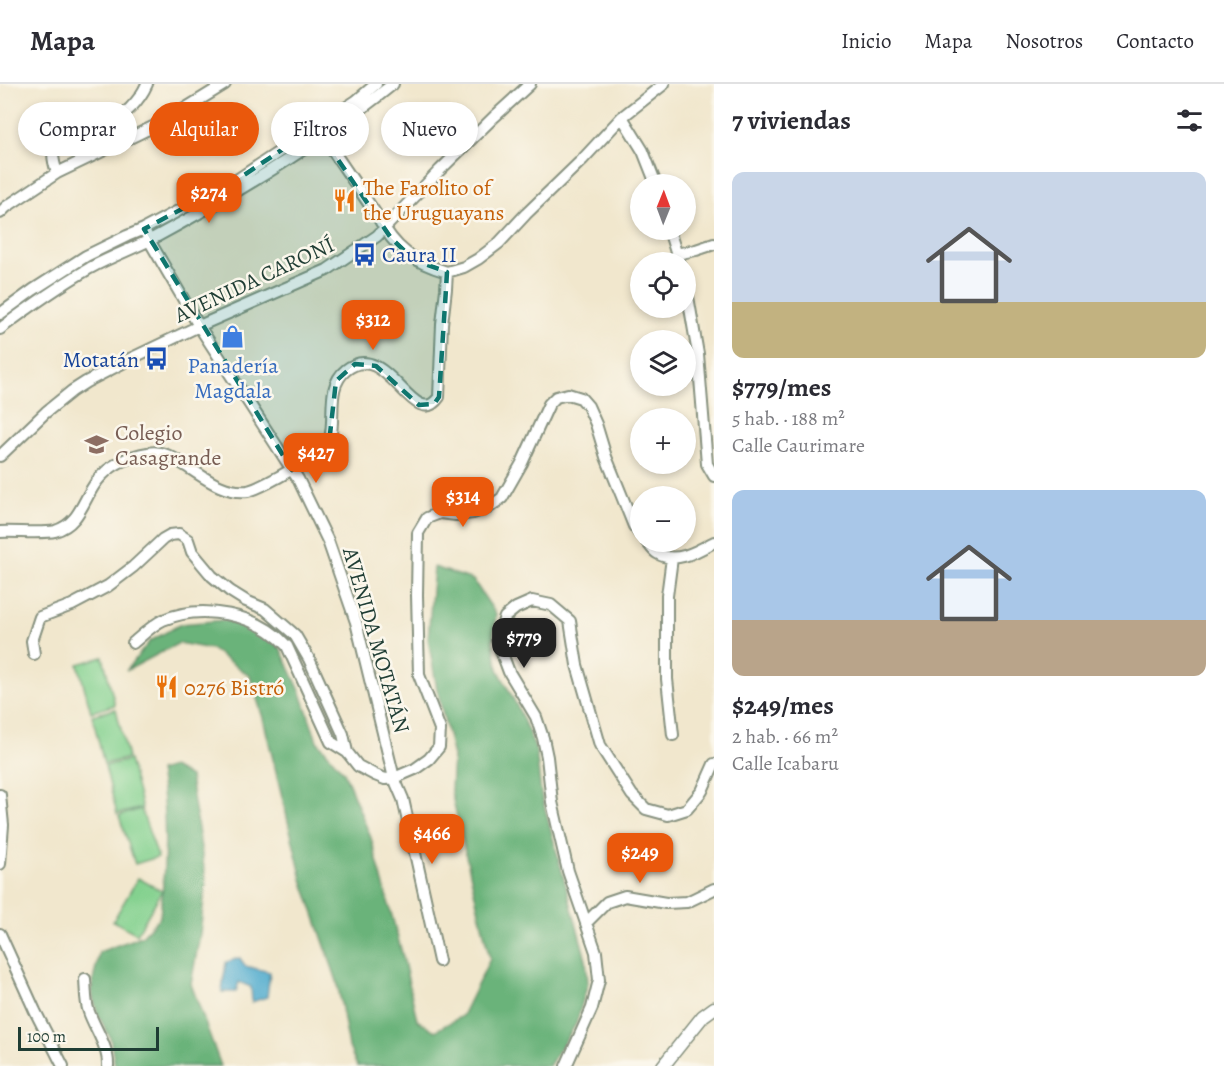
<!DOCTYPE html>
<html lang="es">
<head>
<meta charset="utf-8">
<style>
  body { margin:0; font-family:Alegreya,serif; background:#f7f7f7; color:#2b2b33; height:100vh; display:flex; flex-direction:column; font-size:22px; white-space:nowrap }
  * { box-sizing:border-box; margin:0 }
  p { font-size:20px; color:#7c7c81 }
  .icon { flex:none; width:33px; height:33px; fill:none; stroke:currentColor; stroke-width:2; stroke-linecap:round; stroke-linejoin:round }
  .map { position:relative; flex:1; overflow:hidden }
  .panel { display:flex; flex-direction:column; background:#fff; width:510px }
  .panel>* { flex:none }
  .top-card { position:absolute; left:18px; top:18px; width:570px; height:54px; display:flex; gap:12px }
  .needle { width:39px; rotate:1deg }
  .controls { position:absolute; left:630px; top:90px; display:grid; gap:12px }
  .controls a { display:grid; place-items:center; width:66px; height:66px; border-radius:50%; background:#fff; box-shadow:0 3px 9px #0003; font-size:30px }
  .scale { position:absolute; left:18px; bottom:15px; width:141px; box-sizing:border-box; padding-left:6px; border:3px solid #1f3d34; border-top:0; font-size:16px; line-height:21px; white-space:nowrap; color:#1f3d34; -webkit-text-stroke:4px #fbf7ec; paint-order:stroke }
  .price { position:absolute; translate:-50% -51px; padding:0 14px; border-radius:12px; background:#ea580c; color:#fff; font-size:20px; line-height:39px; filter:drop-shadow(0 2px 3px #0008) }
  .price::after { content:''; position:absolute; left:50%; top:36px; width:18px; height:14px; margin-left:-9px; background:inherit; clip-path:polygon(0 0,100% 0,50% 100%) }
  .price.active { background:#222; color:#fff }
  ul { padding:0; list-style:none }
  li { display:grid; align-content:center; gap:12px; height:318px; padding:0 18px }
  li span { display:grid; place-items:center; height:186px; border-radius:12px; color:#555 }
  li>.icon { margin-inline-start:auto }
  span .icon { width:108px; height:108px; fill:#fffc; stroke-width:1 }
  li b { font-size:26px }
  h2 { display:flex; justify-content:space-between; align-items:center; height:72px; padding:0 18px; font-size:26px }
  .chip { padding:0 21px; border-radius:27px; background:#fff; box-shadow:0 3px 9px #0003; font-size:21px; line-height:54px }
  .chip.active { background:#ea580c; color:#fff }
  header { display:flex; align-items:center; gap:36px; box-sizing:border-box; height:84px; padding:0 30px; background:#fff; border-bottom:2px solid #e1e1e2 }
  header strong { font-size:28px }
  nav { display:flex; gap:33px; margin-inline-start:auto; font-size:21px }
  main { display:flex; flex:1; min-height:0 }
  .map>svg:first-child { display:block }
  .green { fill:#84d18f; stroke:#528762; stroke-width:1.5 }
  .forest { fill:#6bb37a; stroke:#457857; stroke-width:1.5 }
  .water { fill:#50abce; stroke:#387481; stroke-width:1.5 }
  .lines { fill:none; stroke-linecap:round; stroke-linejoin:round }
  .minor-casing { stroke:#889280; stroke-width:14 }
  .tertiary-casing { stroke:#889280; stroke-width:15 }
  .minor { stroke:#fff; stroke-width:10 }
  .tertiary { stroke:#fff; stroke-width:12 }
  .marked { fill:#0f766e; fill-opacity:0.2; stroke:#0f766e; stroke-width:4.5; stroke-dasharray:12 8; stroke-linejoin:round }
  .labels { text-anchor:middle; stroke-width:5; stroke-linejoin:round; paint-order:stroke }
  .food-label { font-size:22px; fill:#c56008; stroke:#fbf7ec; text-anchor:start }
  .transit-label { font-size:22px; fill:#164399; stroke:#fbf7ec; text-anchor:start }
  .street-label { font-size:22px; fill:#1f3d34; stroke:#fbf7ec }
  .shop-label { font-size:22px; fill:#366cbe; stroke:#fbf7ec }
  .education-label { font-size:22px; fill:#785e54; stroke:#fbf7ec; text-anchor:start }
</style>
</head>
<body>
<header>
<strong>Mapa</strong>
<nav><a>Inicio</a><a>Mapa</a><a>Nosotros</a><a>Contacto</a></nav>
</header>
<main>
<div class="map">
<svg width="714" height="982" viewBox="0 0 714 982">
  <rect width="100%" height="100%" fill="#fbf7ec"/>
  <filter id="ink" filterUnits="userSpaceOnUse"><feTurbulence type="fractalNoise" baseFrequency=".0167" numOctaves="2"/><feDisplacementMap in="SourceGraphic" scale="12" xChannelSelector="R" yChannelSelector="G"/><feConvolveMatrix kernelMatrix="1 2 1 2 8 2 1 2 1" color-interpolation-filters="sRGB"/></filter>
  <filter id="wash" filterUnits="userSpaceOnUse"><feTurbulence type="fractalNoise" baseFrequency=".008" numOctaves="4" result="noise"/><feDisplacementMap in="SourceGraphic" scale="24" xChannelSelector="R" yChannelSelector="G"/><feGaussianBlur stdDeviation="1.35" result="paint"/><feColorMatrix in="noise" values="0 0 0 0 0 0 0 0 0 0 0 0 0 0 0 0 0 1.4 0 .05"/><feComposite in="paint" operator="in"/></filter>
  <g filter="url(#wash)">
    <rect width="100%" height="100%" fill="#f1e7cd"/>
    <path class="green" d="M 103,573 L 115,621 L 91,628 L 78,580 Z
      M 116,625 L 128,674 L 104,680 L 92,631 Z
      M 129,676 L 142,724 L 117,730 L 105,682 Z
      M 141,725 L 158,773 L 135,780 L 119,732 Z
      M 138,794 L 162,807 L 137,850 L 113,837 Z"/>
    <path class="forest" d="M 434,483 L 473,496 L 496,530 L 493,557 L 498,585 L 519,626 L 536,666 L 541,710 L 586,876 L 588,899 L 576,940 L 549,982 L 357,982 L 349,963 L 337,897 L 302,795 L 263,634 L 250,592 L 211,565 L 179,559 L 126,587 L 150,557 L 181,540 L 225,536 L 263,548 L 280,564 L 301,609 L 317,657 L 344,688 L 371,754 L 403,873 L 417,936 L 435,947 L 462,932 L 490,875 L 451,707 L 453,672 L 437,605 L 428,555 Z
      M 172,683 L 190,693 L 206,797 L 200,850 L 191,900 L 221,982 L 115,982 L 110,953 L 98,931 L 91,907 L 99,868 L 142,852 L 160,833 C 165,784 168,736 159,687 Z"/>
    <path class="water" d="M 240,874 L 245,882 L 270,888 L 267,913 L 252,918 L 251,903 L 239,898 L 236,908 L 222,908 L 226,878 Z"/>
  </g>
  <g filter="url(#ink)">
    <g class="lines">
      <defs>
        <path id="minor" d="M 622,33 L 643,67 L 656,100
          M 318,45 L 378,133 C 395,165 413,178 447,188
          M 57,89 C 54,79 49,66 60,59 C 67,54 79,55 88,52 C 94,50 99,46 104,43 C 123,33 138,20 147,0
          M 0,129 L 6,123 L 57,89 L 165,37 L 225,0
          M 144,145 L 149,156 L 199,242 L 298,395 L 328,457 L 356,538 L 394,694 L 403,715 L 439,877
          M 669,146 L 679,178
          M 676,170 L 696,166 L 714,160
          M 686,201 L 698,270 L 707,380 L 714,392
          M 0,230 L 33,206 L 86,172 L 127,152 L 144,145 L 235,97 L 356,17 L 376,0
          M 0,245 C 29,223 59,202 90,184 C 110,173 132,165 152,155 C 236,110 319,60 393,0
          M 0,372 L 46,328 L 72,307 L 86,298 L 132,274 L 199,242 L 327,186 L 377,152 L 440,86 L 494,33 L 530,0
          M 0,448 C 13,447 43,450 55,447 C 80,440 83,415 97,397 C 109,381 129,372 148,369 C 162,366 174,374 186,382 C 204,393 224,410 248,407 C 257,405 279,393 289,387 C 298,382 309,379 317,373 C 346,353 319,308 346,286 C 387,253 413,350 439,313 L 442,240 L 446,205 L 447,188 L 464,183 L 478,175 L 499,159 L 526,130 L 582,76 L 622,33 L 664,0
          M 647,458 C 650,461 653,467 657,469 C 675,481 698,467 714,458
          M 672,474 L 667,512 L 667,595 L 673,651
          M 133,559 C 142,552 152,541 163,536 C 202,519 258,530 287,562 L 331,658 L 347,668
          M 34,570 L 32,557 L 40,533 L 72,521 L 108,502 L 133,483 L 163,455 L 170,451 L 179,450 L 188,456 L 192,468 L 212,492 L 230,507 L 246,517 L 265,525 L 295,551 L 309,575 L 343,650 L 347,668 L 358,682 L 375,691 L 385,695 L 394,694 L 415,685 L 429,675 L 439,663 L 440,645 L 419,591 L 417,511 L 418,449 L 427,434 L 440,429 L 456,431 L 473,429 L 488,424 L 502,414 L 522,379 L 549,320 L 556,313 L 568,310 L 581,314 L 588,322 L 596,340 L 606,373 L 634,442 L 640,450
          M 0,711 L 3,741 L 0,780
          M 587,838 L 607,818 L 625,812 L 666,819 L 687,818 L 714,805
          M 0,850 L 35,927 L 63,982
          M 85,895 C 86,906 85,918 89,928 C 95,945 109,964 108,982
          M 566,982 L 592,924 L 599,896 L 596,868 L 568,787 L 552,718 L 547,673 L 543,654 L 536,633 L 509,588 L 497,556 L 505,533 L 516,524 L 532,517 L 551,521 L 570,537 L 577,581 L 600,661 L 632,711 L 646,725 L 668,731 L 687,725 L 702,707 L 714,680"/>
        <path id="tertiary" d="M 663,982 L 703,932 L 714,924"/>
      </defs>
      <use href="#minor" class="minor-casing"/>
      <use href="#tertiary" class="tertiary-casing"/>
      <use href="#minor" class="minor"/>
      <use href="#tertiary" class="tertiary"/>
    </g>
  </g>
  <path class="marked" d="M 316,43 L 391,154 L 414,176 L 447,188 L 446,205 L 439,313 L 434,320 L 419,321 L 376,282 L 355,280 L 336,297 L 329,359 L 292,386 L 144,145 L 235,97 Z"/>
  <defs>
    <symbol id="restaurant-bare" viewBox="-9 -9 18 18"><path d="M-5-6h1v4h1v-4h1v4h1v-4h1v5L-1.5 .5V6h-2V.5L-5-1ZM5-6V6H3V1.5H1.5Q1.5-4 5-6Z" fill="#e8710a" stroke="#fbf7ec" stroke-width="2.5" paint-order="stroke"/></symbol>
    <symbol id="bus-bare" viewBox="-9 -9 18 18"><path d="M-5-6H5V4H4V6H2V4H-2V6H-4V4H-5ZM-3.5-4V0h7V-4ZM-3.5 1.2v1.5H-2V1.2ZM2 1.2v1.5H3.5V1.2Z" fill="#1a4fb4" stroke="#fbf7ec" stroke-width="2.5" paint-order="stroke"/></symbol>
    <symbol id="shop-bare" viewBox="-9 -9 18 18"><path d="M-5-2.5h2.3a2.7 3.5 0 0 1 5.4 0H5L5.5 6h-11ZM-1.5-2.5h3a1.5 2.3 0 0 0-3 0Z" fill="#3f7fe0" stroke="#fbf7ec" stroke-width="2.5" paint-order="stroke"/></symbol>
    <symbol id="school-bare" viewBox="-9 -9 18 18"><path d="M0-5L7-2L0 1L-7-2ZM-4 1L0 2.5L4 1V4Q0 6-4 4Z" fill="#8d6e63" stroke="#fbf7ec" stroke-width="2.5" paint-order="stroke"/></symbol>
  </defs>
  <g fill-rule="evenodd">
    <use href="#restaurant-bare" x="328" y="100" width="33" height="33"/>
    <use href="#bus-bare" x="348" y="154" width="33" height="33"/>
    <use href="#shop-bare" x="216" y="236" width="33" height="33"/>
    <use href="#bus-bare" x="140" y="258" width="33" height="33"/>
    <use href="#school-bare" x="80" y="344" width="33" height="33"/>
    <use href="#restaurant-bare" x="150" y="586" width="33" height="33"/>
  </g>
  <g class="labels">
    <g class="food-label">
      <text x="363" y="111">The Farolito of<tspan x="363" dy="25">the Uruguayans</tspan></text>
      <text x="184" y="611">0276 Bistró</text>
    </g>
    <g class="transit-label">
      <text x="382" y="178">Caura II</text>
      <text x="139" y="283" text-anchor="end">Motatán</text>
    </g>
    <g class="street-label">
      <text transform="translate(254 195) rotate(-25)" y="8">AVENIDA CARONÍ</text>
      <text transform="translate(377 556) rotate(74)" y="8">AVENIDA MOTATÁN</text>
    </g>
    <g class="shop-label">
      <text x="233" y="289">Panadería<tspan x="233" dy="25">Magdala</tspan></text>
    </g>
    <g class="education-label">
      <text x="115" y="356">Colegio<tspan x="115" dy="25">Casagrande</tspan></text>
    </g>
  </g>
</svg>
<div class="controls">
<a><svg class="needle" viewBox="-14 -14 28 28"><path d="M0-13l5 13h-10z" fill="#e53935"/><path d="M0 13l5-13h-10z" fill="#7c7c81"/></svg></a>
<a><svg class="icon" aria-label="locate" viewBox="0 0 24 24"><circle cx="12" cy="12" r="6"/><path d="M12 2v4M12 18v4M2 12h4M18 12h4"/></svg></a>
<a><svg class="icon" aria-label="layers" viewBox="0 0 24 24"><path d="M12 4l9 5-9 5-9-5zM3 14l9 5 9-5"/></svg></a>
<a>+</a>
<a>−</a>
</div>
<div class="scale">100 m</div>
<b class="price" style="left:209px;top:140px">$274</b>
<b class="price" style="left:373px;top:267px">$312</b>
<b class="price" style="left:316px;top:400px">$427</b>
<b class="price" style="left:463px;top:444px">$314</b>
<b class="price active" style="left:524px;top:585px">$779</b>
<b class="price" style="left:432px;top:781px">$466</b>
<b class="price" style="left:640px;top:800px">$249</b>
<div class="top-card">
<a class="chip">Comprar</a>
<a class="chip active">Alquilar</a>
<a class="chip">Filtros</a>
<a class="chip">Nuevo</a>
</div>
</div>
<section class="panel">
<h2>7 viviendas<svg class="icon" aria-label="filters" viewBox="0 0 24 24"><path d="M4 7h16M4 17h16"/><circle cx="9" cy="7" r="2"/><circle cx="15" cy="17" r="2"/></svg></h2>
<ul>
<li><span style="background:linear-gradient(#c9d6e8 70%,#c2b280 0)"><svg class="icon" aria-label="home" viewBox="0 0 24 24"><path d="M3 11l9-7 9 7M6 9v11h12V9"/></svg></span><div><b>$779/mes</b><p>5 hab. · 188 m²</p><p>Calle Caurimare</p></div></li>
<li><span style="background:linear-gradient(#a9c7e8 70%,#b9a48a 0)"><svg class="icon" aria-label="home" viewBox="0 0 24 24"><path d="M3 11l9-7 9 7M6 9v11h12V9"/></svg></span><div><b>$249/mes</b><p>2 hab. · 66 m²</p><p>Calle Icabaru</p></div></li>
</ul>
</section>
</main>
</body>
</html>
